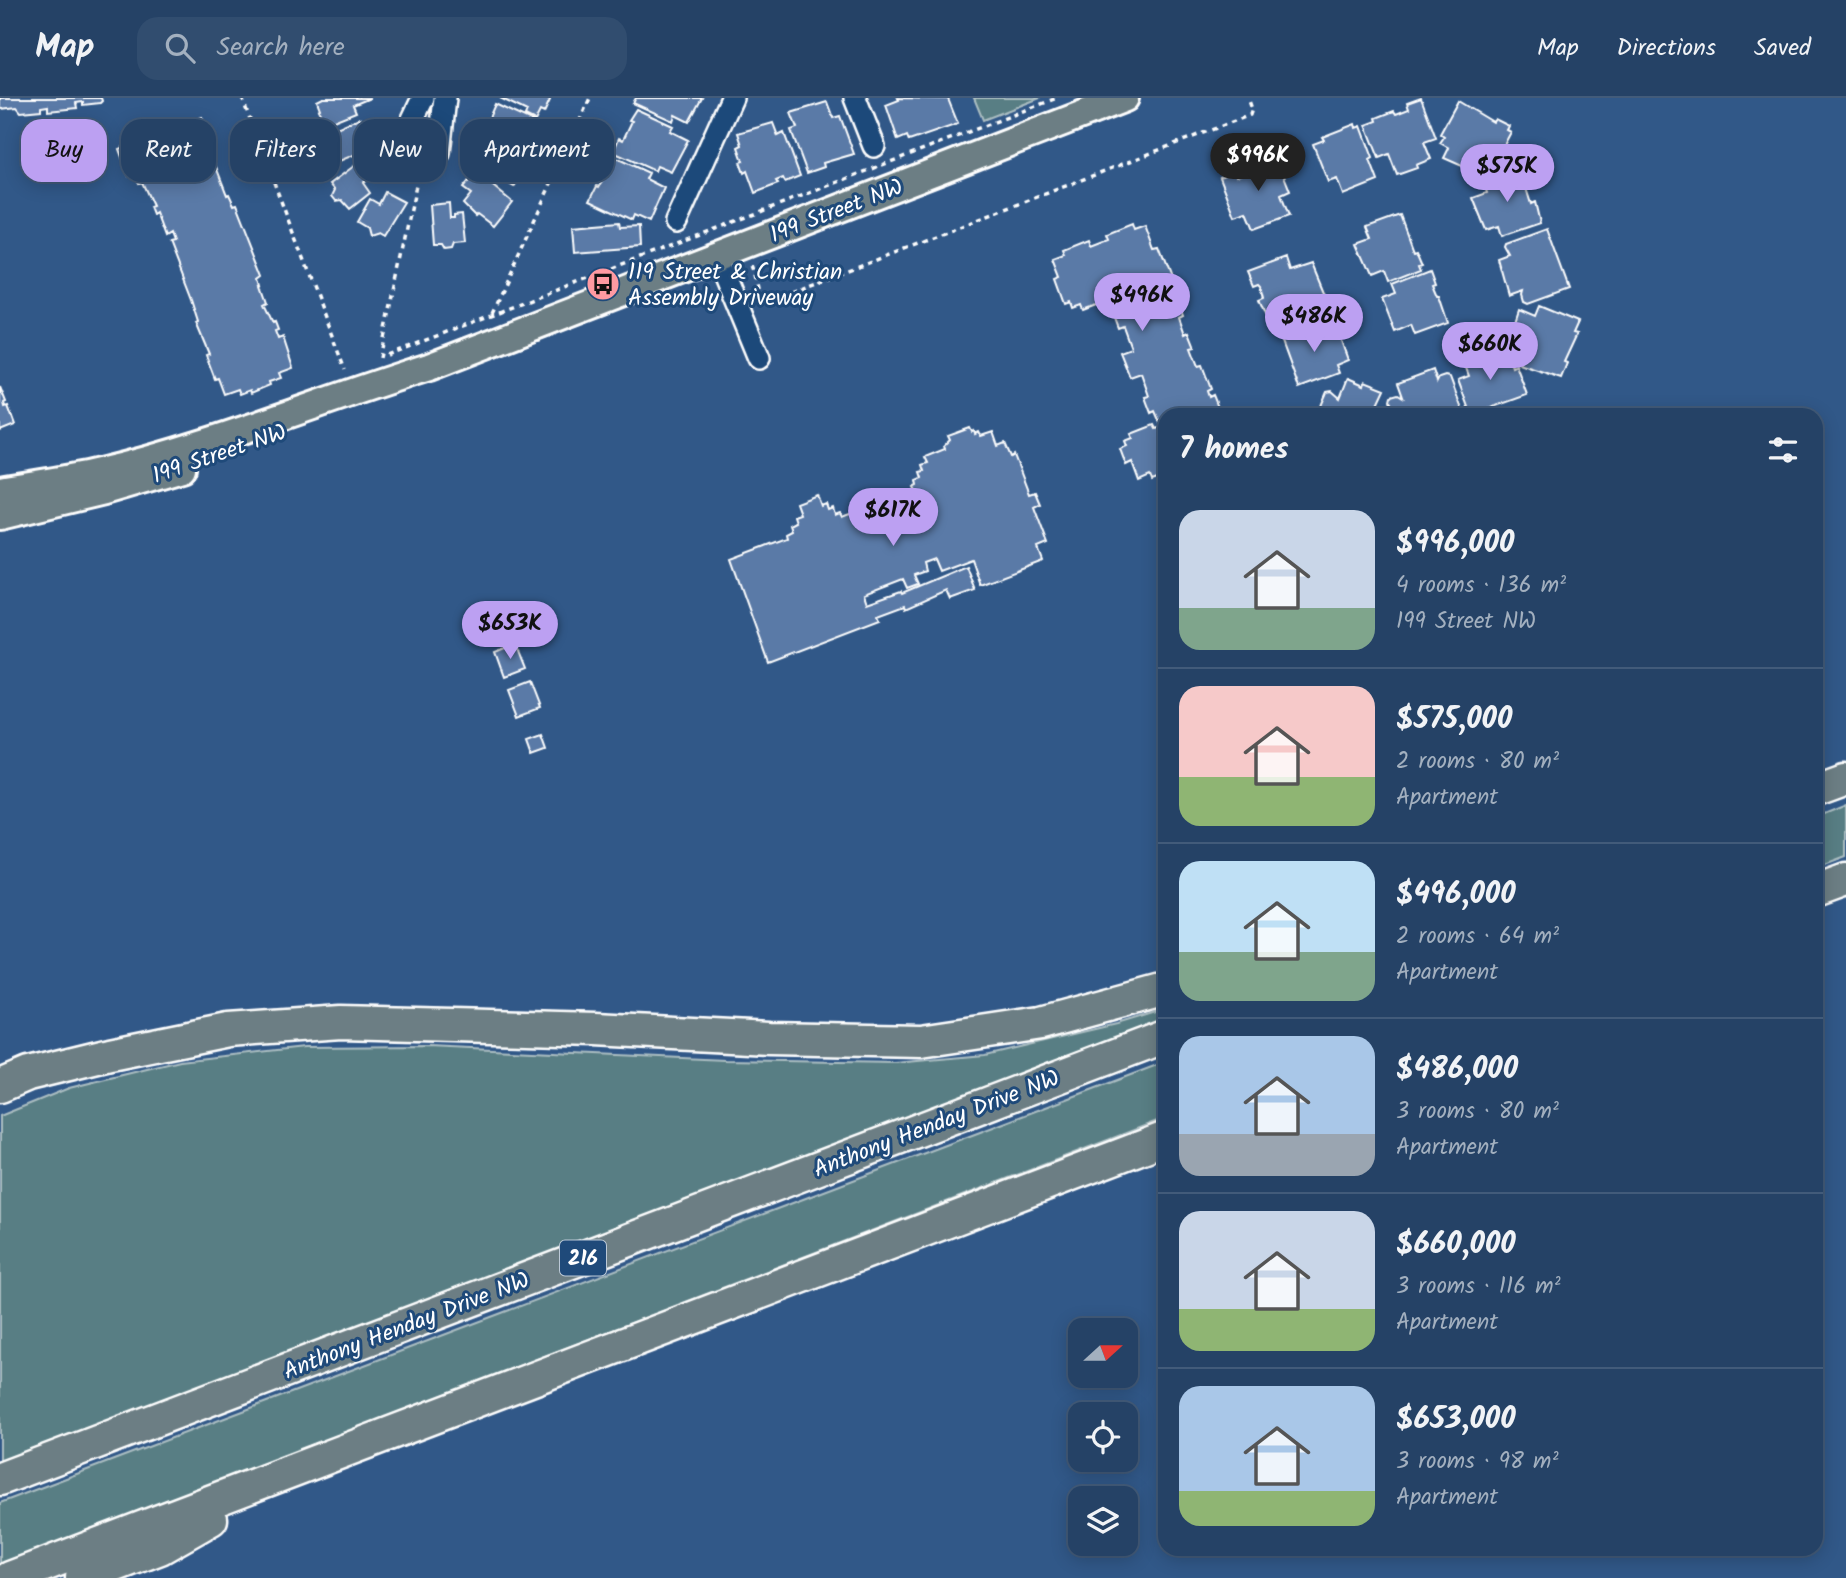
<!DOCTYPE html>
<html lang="en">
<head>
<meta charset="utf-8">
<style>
  body { margin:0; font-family:Kalam,sans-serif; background:#314d6f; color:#f1f3f6; height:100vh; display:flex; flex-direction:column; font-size:26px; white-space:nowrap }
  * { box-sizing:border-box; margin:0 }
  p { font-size:23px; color:#a3b0bf }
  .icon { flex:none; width:38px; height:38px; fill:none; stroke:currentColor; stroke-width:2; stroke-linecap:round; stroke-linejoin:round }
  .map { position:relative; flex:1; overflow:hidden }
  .drawer { position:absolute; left:1158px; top:310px; width:665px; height:1148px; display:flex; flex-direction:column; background:#254266; border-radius:21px; box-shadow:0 4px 18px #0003,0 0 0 2px #425b7a }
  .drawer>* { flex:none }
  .guide { position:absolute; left:21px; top:21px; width:665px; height:63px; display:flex; gap:14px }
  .needle { width:46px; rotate:69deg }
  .fabs { position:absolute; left:1068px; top:1220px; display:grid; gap:14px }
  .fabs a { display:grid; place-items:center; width:70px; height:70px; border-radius:14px; background:#254266; box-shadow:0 4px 18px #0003,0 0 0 2px #425b7a; font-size:35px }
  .price { position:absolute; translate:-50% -60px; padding:0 16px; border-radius:24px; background:#bca0f2; color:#111; font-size:23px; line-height:46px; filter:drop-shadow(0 2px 4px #0008) }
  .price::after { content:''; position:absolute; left:50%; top:42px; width:21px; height:16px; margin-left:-10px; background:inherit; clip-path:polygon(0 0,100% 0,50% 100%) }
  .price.selected { background:#222; color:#fff }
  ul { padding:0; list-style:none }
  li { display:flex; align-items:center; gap:21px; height:175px; padding:0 21px }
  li+li { border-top:2px solid #425b7a }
  li span { display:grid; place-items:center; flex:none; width:196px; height:140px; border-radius:21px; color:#555 }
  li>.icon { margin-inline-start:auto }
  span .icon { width:84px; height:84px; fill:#fffc; stroke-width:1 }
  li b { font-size:30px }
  h2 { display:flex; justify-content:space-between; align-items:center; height:84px; padding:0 21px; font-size:30px }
  .pill { padding:0 24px; border-radius:21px; background:#254266; box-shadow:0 4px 18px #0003,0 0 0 2px #425b7a; font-size:24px; line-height:63px }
  .pill.selected { background:#bca0f2; color:#111 }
  header { display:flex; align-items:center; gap:42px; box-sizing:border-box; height:98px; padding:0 35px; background:#254266; border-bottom:2px solid #425b7a }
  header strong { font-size:33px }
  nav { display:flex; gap:38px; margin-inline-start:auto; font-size:24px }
  .search { width:490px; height:63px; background:#314d6f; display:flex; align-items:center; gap:18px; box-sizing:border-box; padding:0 24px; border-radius:21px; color:#a3b0bf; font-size:26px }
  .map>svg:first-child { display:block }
  .green { fill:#587e84; stroke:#acbec2; stroke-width:2 }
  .building { fill:#5a7aa7; stroke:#fff; stroke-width:2 }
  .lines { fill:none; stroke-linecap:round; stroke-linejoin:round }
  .minor-casing { stroke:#fff; stroke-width:26 }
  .major-casing { stroke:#fff; stroke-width:32 }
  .highway-casing { stroke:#fff; stroke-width:37 }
  .path { stroke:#fff; stroke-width:3.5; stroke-dasharray:5 5; stroke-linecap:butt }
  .minor { stroke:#1f4a7a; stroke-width:21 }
  .major { stroke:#6c7e84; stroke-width:26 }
  .highway { stroke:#6c7e84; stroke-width:32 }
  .labels { text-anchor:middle; stroke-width:6; stroke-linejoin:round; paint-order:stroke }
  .shield { fill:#1f4a7a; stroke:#bcc9d7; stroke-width:2 }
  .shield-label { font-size:21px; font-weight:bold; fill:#fff }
  .street-label { font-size:23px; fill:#fff; stroke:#1f4a7a }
  .poi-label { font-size:23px; fill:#fff; stroke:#1f4a7a; text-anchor:start }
</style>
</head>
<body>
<header>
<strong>Map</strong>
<div class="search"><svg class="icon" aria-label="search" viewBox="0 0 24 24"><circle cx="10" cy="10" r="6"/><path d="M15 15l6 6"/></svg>Search here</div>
<nav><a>Map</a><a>Directions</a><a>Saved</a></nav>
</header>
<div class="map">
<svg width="1846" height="1480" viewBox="0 0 1846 1480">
  <rect width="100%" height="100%" fill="#315888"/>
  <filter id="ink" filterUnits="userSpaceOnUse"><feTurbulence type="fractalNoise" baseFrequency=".0143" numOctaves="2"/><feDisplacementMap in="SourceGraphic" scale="14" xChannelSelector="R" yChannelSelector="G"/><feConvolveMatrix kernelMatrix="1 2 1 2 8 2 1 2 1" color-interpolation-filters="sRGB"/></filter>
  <g filter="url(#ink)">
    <path class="green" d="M 974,0 L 1040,0 L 983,22 Z
      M 1846,707 L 1846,759 L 1817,770 L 1817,719 Z
      M 1165,911 L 1165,922 L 0,1364 L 0,1018 L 69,990 L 180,963 L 304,949 L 428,948 L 725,962 L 895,965 L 985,957 L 1116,926 Z
      M 1165,964 L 1165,1020 L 0,1467 L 0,1405 Z"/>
    <path class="building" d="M 0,0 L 101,0 L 102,3 L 100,5 L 83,7 L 83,4 L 76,5 L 77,10 L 48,13 L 48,8 L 41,9 L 41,12 L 21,14 L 17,9 L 1,11 L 0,13 Z
      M 323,0 L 370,0 L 353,7 L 356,14 L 326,26 L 318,12 L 320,11 L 317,3 Z
      M 500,0 L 547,0 L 550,2 L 544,15 L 540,13 L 535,23 L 525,18 L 527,13 Z
      M 636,0 L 702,0 L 689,24 L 675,17 L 673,23 L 633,5 Z
      M 898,0 L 948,1 L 958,26 L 909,43 L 907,38 L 898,42 L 886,7 L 899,2 Z
      M 1421,0 L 1436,40 L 1424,44 L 1431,61 L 1416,67 L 1417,70 L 1397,77 L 1389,56 L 1379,60 L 1366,27 L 1377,23 L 1376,20 L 1394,13 L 1396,16 L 1409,11 L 1407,5 Z
      M 1458,3 L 1493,24 L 1495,21 L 1509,28 L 1507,32 L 1511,34 L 1494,66 L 1485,61 L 1478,75 L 1444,60 L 1449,50 L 1440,45 L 1444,39 L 1440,36 Z
      M 827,4 L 833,20 L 840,18 L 854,56 L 823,65 L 824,69 L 807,75 L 791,32 L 797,30 L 791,15 Z
      M 495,6 L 540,27 L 538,32 L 541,34 L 535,46 L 532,45 L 528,52 L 501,39 L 504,34 L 498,31 L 500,28 L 488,22 Z
      M 636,11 L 673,28 L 670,33 L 688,42 L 671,74 L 657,68 L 655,73 L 613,54 L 619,40 L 623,42 L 632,23 L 629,22 Z
      M 202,19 L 211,42 L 206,43 L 227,97 L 229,96 L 234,107 L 237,106 L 265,177 L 261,180 L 263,187 L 262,187 L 268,204 L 264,206 L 273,225 L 275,224 L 278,232 L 275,233 L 278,241 L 283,239 L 293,270 L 279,275 L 281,280 L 269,284 L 270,287 L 251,295 L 250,292 L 240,296 L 238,291 L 224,296 L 218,280 L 215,281 L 206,257 L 209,256 L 196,225 L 198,224 L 191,202 L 169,145 L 173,144 L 170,136 L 165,139 L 156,115 L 153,117 L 150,109 L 153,108 L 142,84 L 139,85 L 135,75 L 129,78 L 119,51 L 170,29 L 171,31 Z
      M 359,20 L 363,21 L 370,37 L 356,43 L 361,54 L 337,64 L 332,53 L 326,53 L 323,46 L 328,42 L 325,35 Z
      M 773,25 L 778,38 L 784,35 L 800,78 L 785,84 L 783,80 L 776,83 L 778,86 L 755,95 L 747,73 L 744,75 L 740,64 L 743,63 L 738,49 L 742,47 L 738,35 Z
      M 1355,26 L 1356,30 L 1361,28 L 1373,60 L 1370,62 L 1378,83 L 1343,97 L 1337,81 L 1328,84 L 1313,46 L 1324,42 L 1322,39 Z
      M 507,49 L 530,63 L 514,89 L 483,71 L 482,73 L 475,69 L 484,53 L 487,54 L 488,52 L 501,59 Z
      M 614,59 L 649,75 L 646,81 L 664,90 L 649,124 L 634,117 L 632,122 L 590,102 L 597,88 L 599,89 L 604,80 L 611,60 Z
      M 1277,60 L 1290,93 L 1281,97 L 1289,118 L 1254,131 L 1247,114 L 1235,118 L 1220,79 L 1235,73 L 1237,78 L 1250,73 L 1248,68 L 1266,61 L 1267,64 Z
      M 362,62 L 374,76 L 363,85 L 370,95 L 350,111 L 342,102 L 336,103 L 332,98 L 335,92 L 330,86 Z
      M 1520,71 L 1531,106 L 1535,104 L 1540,125 L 1502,138 L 1499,128 L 1486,132 L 1473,100 L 1487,95 L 1483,83 Z
      M 476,74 L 512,104 L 493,128 L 477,116 L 475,118 L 463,106 L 471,96 L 463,90 Z
      M 385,94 L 404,104 L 383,138 L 378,135 L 369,138 L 367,130 L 357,124 L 370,101 L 379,106 Z
      M 449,105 L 450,120 L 454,120 L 454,117 L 462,116 L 465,145 L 453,146 L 451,151 L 444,152 L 441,147 L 433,147 L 430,107 Z
      M 1400,117 L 1413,152 L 1416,151 L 1422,165 L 1419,166 L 1421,171 L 1388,184 L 1384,173 L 1372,178 L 1358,146 L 1372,141 L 1367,129 Z
      M 619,124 L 620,129 L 639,128 L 640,149 L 575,154 L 573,128 Z
      M 1132,126 L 1134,132 L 1145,128 L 1154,152 L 1159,151 L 1172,185 L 1167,187 L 1169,194 L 1174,192 L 1183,217 L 1179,219 L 1185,236 L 1189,234 L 1195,249 L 1191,250 L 1198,268 L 1202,267 L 1211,291 L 1207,293 L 1209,299 L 1213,297 L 1221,317 L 1166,317 L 1166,378 L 1152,383 L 1150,378 L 1139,383 L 1132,364 L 1126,367 L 1120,351 L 1127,348 L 1125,343 L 1133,340 L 1131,336 L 1154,327 L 1156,331 L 1162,329 L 1155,313 L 1151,315 L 1145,299 L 1149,298 L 1141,275 L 1130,279 L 1120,254 L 1131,250 L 1123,228 L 1118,230 L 1112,214 L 1117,212 L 1111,196 L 1106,198 L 1107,203 L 1083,212 L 1081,207 L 1073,210 L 1071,204 L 1066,206 L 1057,181 L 1062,179 L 1055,161 L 1066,157 L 1064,152 L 1089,142 L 1091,148 L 1109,141 L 1107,136 Z
      M 1547,131 L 1569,191 L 1528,206 L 1524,204 L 1522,197 L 1523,193 L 1509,198 L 1499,162 L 1510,158 L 1505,149 L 1506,146 Z
      M 1286,160 L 1290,172 L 1311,165 L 1325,199 L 1303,207 L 1306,216 L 1275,228 L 1271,217 L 1266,219 L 1259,202 L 1264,200 L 1261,188 L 1259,186 L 1254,188 L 1248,174 Z
      M 1430,171 L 1435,185 L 1432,186 L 1437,198 L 1439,198 L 1448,225 L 1415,237 L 1411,227 L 1395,234 L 1382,201 L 1396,196 L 1392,186 Z
      M 1539,208 L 1578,224 L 1573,235 L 1577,236 L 1564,264 L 1567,265 L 1561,280 L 1519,266 L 1524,255 L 1507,248 L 1519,211 L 1535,218 Z
      M 1315,225 L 1319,235 L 1336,229 L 1348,262 L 1336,267 L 1339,275 L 1299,290 L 1280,238 Z
      M 1494,251 L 1496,258 L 1500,256 L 1503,263 L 1509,261 L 1512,269 L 1516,267 L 1527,297 L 1471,317 L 1458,282 L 1469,278 L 1463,262 Z
      M 1433,272 L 1437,284 L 1439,280 L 1445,278 L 1450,279 L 1464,317 L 1395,317 L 1390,302 L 1391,298 L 1398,296 L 1403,299 L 1398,285 Z
      M 1348,280 L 1364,287 L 1365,283 L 1385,291 L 1377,308 L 1386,312 L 1383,317 L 1317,317 L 1327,294 L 1332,293 L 1340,300 Z
      M 0,289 L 6,304 L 4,305 L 5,309 L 8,308 L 15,327 L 0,333 Z
      M 970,330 L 972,334 L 974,333 L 975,336 L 979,334 L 981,338 L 993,334 L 998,348 L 1005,345 L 1011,359 L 1014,357 L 1029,396 L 1035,394 L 1040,406 L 1034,409 L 1048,446 L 1038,450 L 1043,463 L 980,487 L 971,461 L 939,473 L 934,461 L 923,465 L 925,473 L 914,477 L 918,486 L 907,490 L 903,481 L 864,496 L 867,505 L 901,493 L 902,495 L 966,468 L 975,492 L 950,501 L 946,492 L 906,510 L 905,507 L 878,517 L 880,521 L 768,564 L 731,461 L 787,440 L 786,436 L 792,433 L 790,427 L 796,424 L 794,418 L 800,416 L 796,405 L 817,397 L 821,408 L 826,406 L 828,412 L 833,410 L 835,417 L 840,415 L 842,419 L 897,398 L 902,410 L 913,406 L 909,396 L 916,393 L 914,389 L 918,387 L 917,382 L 922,380 L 920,374 L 924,373 L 922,367 L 928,365 L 925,359 L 945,351 L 944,348 L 950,342 L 948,338 Z
      M 515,546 L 525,571 L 504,579 L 495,554 Z
      M 530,584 L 540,610 L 519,618 L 509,592 Z
      M 543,636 L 548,650 L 534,655 L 529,641 Z"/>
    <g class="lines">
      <defs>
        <path id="minor" d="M 423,0 L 403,42 C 406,62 425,67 439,55 L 445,0
          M 855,0 L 874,48
          M 676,124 L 732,0
          M 717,158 L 759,260"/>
        <path id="major" d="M 0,392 C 33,386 67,382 100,374 C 212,348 319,303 429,269 L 1125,0
          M 0,418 L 104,393 L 182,370"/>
        <path id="highway" d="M 1816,691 L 1846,680
          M 1816,793 L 1846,782
          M 0,988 L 28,976 L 110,956 L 228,932 L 341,924 L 596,931 L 769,940 L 921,943 L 1041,925 L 1166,891
          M 0,1381 L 1166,938
          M 10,1480 L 1166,1040
          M 82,1480 L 160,1450 L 211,1421"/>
      </defs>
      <use href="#minor" class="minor-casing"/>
      <use href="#major" class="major-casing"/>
      <use href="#highway" class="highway-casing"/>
      <path class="path" d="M 242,0 L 345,272
        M 752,168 C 757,181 757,192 762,205 L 1250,17 L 1252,11 L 1248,0
        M 492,215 L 590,0
        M 387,257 L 1057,0
        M 380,260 L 418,78"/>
      <use href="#minor" class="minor"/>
      <use href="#major" class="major"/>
      <use href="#highway" class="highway"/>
    </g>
  </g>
  <defs>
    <symbol id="bus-disc" viewBox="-11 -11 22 22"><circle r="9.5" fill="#ff9aa2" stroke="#1f4a7a"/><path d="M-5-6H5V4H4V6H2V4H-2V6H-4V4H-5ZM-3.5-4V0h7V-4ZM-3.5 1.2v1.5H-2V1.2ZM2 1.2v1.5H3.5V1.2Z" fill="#111"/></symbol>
  </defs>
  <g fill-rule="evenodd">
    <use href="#bus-disc" x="584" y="167" width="38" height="38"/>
  </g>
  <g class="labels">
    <rect class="shield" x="560" y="1142.5" width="46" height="35" rx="5"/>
    <g class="shield-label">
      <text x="583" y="1167">216</text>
    </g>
    <g class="street-label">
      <text transform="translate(836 112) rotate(-21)" y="8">199 Street NW</text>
      <text transform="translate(219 355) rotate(-19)" y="8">199 Street NW</text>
      <text transform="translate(936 1025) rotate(-21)" y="8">Anthony Henday Drive NW</text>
      <text transform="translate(406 1227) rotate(-21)" y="8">Anthony Henday Drive NW</text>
    </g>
    <g class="poi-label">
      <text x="628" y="181">119 Street &amp; Christian<tspan x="628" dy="26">Assembly Driveway</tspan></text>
    </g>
  </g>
</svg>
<div class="fabs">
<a><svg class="needle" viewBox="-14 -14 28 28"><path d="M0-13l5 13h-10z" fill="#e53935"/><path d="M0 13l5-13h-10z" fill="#a3b0bf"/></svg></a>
<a><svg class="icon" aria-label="locate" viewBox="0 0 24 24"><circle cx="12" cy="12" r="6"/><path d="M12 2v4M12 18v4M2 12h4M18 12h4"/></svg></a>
<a><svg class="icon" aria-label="layers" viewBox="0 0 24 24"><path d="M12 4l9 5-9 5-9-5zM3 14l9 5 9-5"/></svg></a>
</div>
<b class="price selected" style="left:1258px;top:95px">$996K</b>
<b class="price" style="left:1507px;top:106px">$575K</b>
<b class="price" style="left:1142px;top:235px">$496K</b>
<b class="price" style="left:1314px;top:256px">$486K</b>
<b class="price" style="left:1490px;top:284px">$660K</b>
<b class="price" style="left:893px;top:450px">$617K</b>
<b class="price" style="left:510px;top:563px">$653K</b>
<div class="guide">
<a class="pill selected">Buy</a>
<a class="pill">Rent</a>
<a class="pill">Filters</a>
<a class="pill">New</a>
<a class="pill">Apartment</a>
</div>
<section class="drawer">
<h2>7 homes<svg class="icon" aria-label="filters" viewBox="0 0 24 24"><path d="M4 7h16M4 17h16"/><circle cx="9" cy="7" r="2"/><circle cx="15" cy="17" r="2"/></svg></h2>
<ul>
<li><span style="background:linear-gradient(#c9d6e8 70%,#7fa58c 0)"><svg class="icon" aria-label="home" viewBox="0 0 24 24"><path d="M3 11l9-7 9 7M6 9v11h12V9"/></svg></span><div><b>$996,000</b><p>4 rooms · 136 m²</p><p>199 Street NW</p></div></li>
<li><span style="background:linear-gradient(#f6c9c9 65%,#8fb573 0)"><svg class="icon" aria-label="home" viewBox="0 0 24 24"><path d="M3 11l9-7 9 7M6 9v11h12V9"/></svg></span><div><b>$575,000</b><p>2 rooms · 80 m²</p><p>Apartment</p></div></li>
<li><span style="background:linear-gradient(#bfe0f5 65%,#7fa58c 0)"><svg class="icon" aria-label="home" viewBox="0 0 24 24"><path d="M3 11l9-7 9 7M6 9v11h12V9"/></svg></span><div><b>$496,000</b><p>2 rooms · 64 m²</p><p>Apartment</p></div></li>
<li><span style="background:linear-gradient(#a9c7e8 70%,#9aa5b1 0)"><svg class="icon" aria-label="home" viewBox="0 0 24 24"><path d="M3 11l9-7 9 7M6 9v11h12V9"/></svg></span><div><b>$486,000</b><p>3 rooms · 80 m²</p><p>Apartment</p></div></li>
<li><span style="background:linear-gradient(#c9d6e8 70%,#8fb573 0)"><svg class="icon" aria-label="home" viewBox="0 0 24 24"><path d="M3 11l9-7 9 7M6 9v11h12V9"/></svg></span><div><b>$660,000</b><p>3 rooms · 116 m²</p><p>Apartment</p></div></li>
<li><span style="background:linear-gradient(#a9c7e8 75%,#8fb573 0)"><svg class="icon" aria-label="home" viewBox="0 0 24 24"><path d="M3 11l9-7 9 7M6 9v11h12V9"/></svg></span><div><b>$653,000</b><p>3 rooms · 98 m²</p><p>Apartment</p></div></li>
</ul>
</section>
</div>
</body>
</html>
